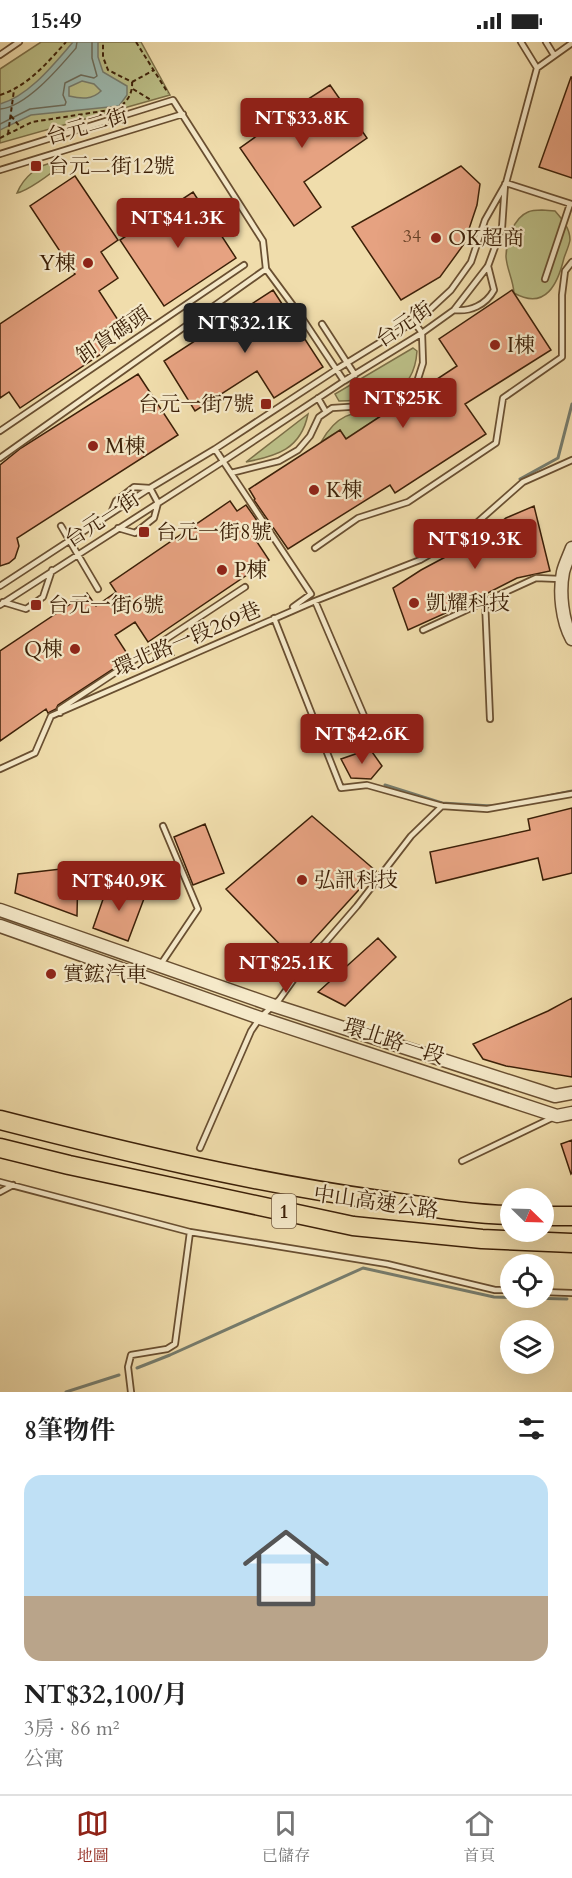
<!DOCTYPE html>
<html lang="zh-TW">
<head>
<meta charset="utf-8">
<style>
  body { margin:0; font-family:Cardo,"Noto Serif TC",serif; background:#f6f6f6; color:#222; height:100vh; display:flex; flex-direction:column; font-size:22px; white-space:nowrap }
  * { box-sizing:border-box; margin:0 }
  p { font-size:20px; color:#767676 }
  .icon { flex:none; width:33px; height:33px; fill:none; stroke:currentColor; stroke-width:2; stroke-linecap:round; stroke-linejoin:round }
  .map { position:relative; height:1350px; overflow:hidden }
  .drawer { display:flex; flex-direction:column; background:#fff; flex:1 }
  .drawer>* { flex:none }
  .needle { width:39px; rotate:113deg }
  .fabs { position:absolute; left:500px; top:1146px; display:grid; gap:12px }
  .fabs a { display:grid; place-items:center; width:54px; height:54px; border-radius:50%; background:#fff; box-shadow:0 6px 24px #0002; font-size:30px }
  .price { position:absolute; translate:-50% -51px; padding:0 14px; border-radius:6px; background:#8f2418; color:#fff; font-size:20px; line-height:39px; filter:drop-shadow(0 2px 3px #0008) }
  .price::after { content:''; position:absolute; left:50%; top:36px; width:18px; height:14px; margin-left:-9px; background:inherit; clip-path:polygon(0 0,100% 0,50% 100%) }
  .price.active { background:#222; color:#fff }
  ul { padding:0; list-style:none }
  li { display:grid; align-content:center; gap:12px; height:318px; padding:0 24px }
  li+li { border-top:2px solid #e0e0e0 }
  li span { display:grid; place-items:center; height:186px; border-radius:18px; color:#555 }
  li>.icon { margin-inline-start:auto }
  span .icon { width:108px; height:108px; fill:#fffc; stroke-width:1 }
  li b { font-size:26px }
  h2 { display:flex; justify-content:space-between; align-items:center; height:72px; padding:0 24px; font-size:26px }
  .status { display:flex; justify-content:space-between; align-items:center; height:42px; padding:0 30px; background:#fff; direction:ltr }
  .status svg { height:16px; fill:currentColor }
  .menu { display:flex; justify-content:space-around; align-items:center; height:84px; border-top:2px solid #e0e0e0; background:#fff; font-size:16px; color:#767676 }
  .menu a { display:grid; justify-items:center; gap:3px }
  .menu .active { color:#8f2418 }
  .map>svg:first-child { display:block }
  .green { fill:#bcc088; stroke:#7c7048; stroke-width:1.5 }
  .water { fill:#9cbab1; stroke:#767c6d; stroke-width:1.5; fill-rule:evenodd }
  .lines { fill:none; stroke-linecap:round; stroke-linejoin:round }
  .shore { stroke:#6c6d5c; stroke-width:1.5 }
  .stream { stroke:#767c6d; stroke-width:3 }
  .building { fill:#e6a281; stroke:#3c2008; stroke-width:1.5 }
  .service-casing { stroke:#694f31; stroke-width:8 }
  .tertiary-casing { stroke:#694f31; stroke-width:15 }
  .motorway-casing { stroke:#3c2008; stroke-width:21 }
  .path { stroke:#3c2008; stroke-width:2; stroke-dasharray:4.5 3; stroke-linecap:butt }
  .service { stroke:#f5e9c9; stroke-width:4.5 }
  .tertiary { stroke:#f5e9c9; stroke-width:12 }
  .motorway { stroke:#f0ddac; stroke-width:18 }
  .poi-dot { fill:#8f2418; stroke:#f5e9c9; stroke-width:2 }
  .labels { text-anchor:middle; stroke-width:4.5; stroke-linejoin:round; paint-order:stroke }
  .number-label { font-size:18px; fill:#664026 }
  .shield { fill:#f5e9c9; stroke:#745c42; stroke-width:1.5 }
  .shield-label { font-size:20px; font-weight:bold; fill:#3c2008 }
  .street-label { font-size:21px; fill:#3c2008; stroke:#f5e9c9 }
  .poi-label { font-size:21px; fill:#3c2008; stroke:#f5e9c9; text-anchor:start }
</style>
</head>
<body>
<div class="status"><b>15:49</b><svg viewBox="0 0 49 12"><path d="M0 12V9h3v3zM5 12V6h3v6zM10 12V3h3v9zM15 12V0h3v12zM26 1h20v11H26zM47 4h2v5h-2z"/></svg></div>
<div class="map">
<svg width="572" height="1350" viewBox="0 0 572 1350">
  <rect width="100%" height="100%" fill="#f0ddac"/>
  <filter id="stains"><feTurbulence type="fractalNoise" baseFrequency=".00333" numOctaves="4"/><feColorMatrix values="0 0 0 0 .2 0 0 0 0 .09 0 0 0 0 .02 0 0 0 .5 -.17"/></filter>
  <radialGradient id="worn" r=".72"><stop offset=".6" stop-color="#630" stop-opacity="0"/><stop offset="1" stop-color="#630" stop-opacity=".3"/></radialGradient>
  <path class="green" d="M 41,0 L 141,0 L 170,53 L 0,101 L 0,27 Z
    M 56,121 L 58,125 C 51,132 27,149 17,151 C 23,136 40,120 56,121 Z
    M 542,168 L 555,169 C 562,177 570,186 570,198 C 569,204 566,210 564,216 C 558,241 546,269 514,251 C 513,237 507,228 506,215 C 506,200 513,176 528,170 C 532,168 538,168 542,168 Z
    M 413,306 L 417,309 C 414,357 377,358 339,359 L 335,352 Z
    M 390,368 L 346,397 L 340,388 L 321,400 C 340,367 356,371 390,368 Z
    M 308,372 C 301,407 277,414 246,420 Z"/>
  <path class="water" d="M 73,0 L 98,0 L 98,15 L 103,30 L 127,44 L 127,53 L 119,64 L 31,73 L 0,88 L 0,62 C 29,54 54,22 73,0 ZM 82,39 L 94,42 L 101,49 C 92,58 81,57 69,54 L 69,45 Z"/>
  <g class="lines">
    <path class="shore" d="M 0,67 C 26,65 59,26 76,6 L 77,0
      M 0,82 L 30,67 L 65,63 L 66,60 L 63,53 L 65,41 L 81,33 L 94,36 L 97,34 L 92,16 L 92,0"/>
    <path class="stream" d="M 520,437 L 558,416 L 572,362
      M 385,743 L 442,761 L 491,764
      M 548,754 L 572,749
      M 137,1326 L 170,1313 L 363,1226 L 494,1255 L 567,1257
      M 66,1350 L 119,1333"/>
  </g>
  <path class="building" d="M 571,35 L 572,35 L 572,136 L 539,125 Z
    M 330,43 L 367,96 L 304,140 L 321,165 L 294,184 L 240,106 L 265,88 L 266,75 L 273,64 L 286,61 L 296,65 Z
    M 461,124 L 480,142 L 477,163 L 464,202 L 440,235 L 401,258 L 352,185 Z
    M 75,134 L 118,198 L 101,210 L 118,236 L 99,249 L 118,278 L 94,294 L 104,310 L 20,366 L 9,350 L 0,356 L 0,282 L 75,232 L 30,164 Z
    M 193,150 L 236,216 L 164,264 L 120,198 Z
    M 273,248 L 323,325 L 274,356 L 257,329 L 195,369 L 164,319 Z
    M 512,248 L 551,308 L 465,362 L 486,392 L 395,451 L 390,443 L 288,507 L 254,458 L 255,457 L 249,447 L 340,388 L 346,397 L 457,324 L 439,297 Z
    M 138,332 L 178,393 L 17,496 L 19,504 L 15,516 L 9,521 L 0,524 L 0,423 L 21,406 Z
    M 230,459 L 237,469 L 246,463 L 267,493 L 257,500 L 269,518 L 148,600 L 135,580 L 115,593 L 130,616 L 58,663 L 56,667 L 48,671 L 46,667 L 0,699 L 0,609 L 87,551 L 96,564 L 116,550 L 110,541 Z
    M 534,464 L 550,529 L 517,536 L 470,560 L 408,588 L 393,546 L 421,528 L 479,497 L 506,476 Z
    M 370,707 L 382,724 L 371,737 L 351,736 L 341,717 Z
    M 572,766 L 572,831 L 543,838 L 538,816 L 436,841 L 430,810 L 530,788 L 528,777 Z
    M 312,774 L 376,829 L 295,918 L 226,847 Z
    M 205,782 L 224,831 L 193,843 L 174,795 Z
    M 78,825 L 77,874 L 15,851 L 18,832 Z
    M 108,843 L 145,854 L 128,899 L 93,886 Z
    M 378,896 L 396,915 L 345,964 L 318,950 Z
    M 572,956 L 572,1035 L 506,1024 L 483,1017 L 473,1002 L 548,969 Z
    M 572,1098 L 572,1131 L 571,1132 L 561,1102 Z"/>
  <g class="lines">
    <defs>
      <path id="service" d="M 521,0 L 537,26
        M 546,0 L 554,13
        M 0,13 L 19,0
        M 0,112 L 173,58 L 263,199 L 266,227 L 300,273 L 344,339
        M 0,128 L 183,72
        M 506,141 L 571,162
        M 545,237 L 570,162
        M 454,268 C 470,270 486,263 494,248 L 488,224
        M 322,282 L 355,333
        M 318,356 L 326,370
        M 0,389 L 244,223
        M 215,407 L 311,552 L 293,565
        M 0,416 L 266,227
        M 231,431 L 279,419 L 298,408 L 310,394 L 319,375 L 332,366 L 379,363 L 399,356 L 417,340 L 423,321 L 422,291 L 414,280
        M 111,471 L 116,459 L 134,445 L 150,446 L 158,461 L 154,476 L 135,491 L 118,486
        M 61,484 L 98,547
        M 315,506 L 358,476 L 408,460 L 496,401 L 503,356 L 562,315 L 562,253 L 565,229 L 572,220
        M 0,544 L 150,446 L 215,407 L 337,327 L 423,274 L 451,248 L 471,220 L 485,178 L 506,141 L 537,26 L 572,1
        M 315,559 L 365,676
        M 485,559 L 490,677
        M 3,560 L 26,567 L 43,555 L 52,528
        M 0,563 L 219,422 L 344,339 L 422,291 L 454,268 L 488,224 L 502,186 L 505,142
        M 274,576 L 341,746 L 367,743 L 442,764 L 487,767 L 572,752
        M 423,588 L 536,536 L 560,537
        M 60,671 L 60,667 L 245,545
        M 0,727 L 35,711 L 51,674 L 315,559 L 420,518 L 463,493 L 523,440 L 572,418
        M 161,922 L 198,867 L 163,784
        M 200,1106 L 251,989 L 260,976 L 279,958 L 294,937 L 357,864 L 411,794 L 442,764
        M 462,1119 L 554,1075
        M 0,1140 L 190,1190 L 387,1222 L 495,1248 L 510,1248
        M 0,1150 L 13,1143
        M 543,1250 L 572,1251
        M 131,1350 L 128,1325 L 131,1313 L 167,1307 L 175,1302 L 190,1190"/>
      <path id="tertiary" d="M 572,506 C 569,514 565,522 563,530 C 559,550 562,579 572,597
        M 0,868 L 272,963 L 555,1054 L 572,1051
        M 0,884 L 260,976 L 557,1074 L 572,1071"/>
      <path id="motorway" d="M 0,1078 C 125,1110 251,1140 379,1158 C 422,1164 466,1172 510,1173
        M 0,1106 L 69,1123 L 353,1184 L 482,1197 L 572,1201
        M 543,1174 L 572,1174"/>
    </defs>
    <use href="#service" class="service-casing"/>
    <use href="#tertiary" class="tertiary-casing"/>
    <use href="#motorway" class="motorway-casing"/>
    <path class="path" d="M 136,0 L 168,51
      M 132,40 L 154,28
      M 133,47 L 151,58
      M 0,53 C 28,44 47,21 66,0
      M 11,74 L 21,86
      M 8,92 L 14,48
      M 0,96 L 32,80 L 116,67 C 126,62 133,52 132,40 L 108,28 L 103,15 L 103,0
      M 169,603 L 174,614"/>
    <use href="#service" class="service"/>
    <use href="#tertiary" class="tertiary"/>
    <use href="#motorway" class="motorway"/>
  </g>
  <g class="poi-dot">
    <rect x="30" y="118" width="12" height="12" rx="3"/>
    <circle cx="436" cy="196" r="6"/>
    <circle cx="88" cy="221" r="6"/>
    <circle cx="495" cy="303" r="6"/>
    <rect x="260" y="356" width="12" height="12" rx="3"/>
    <circle cx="93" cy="404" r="6"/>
    <circle cx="314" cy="448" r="6"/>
    <rect x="138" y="484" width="12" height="12" rx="3"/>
    <circle cx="222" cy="528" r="6"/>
    <circle cx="414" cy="561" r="6"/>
    <rect x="30" y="557" width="12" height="12" rx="3"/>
    <circle cx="75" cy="607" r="6"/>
    <circle cx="302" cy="838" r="6"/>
    <circle cx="51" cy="932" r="6"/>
  </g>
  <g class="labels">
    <g class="number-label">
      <text x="412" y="200">34</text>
    </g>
    <rect class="shield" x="272" y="1152" width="24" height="34" rx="4.5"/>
    <g class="shield-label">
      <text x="284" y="1176">1</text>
    </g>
    <g class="street-label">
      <text transform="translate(87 84) rotate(-16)" y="7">台元二街</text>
      <text transform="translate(404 282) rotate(-34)" y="7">台元街</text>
      <text transform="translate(113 293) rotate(-34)" y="7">卸貨碼頭</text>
      <text transform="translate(102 477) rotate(-33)" y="7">台元一街</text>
      <text transform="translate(187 597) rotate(-23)" y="7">環北路一段269巷</text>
      <text transform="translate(394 999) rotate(18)" y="7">環北路一段</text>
      <text transform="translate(376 1160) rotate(8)" y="7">中山高速公路</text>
    </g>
    <g class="poi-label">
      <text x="48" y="131">台元二街12號</text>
      <text x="448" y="203">OK超商</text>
      <text x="76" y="228" text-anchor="end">Y棟</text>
      <text x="507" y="310">I棟</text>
      <text x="254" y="369" text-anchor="end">台元一街7號</text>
      <text x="105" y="411">M棟</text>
      <text x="326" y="455">K棟</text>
      <text x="156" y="497">台元一街8號</text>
      <text x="234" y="535">P棟</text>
      <text x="426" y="568">凱耀科技</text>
      <text x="48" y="570">台元一街6號</text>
      <text x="63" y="614" text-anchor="end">Q棟</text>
      <text x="314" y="845">弘訊科技</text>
      <text x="63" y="939">實鋐汽車</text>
    </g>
  </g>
  <rect width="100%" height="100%" filter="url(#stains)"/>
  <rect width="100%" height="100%" fill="url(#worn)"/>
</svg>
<div class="fabs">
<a><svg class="needle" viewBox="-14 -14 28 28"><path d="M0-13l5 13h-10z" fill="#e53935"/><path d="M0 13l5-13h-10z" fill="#767676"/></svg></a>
<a><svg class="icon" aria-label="locate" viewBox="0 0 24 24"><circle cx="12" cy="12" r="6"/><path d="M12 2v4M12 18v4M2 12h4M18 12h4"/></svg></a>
<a><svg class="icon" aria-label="layers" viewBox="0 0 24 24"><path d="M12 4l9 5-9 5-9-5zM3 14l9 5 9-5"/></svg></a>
</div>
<b class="price" style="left:302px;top:107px">NT$33.8K</b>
<b class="price" style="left:178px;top:207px">NT$41.3K</b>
<b class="price active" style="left:245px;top:312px">NT$32.1K</b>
<b class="price" style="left:403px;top:387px">NT$25K</b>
<b class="price" style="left:475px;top:528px">NT$19.3K</b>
<b class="price" style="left:362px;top:723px">NT$42.6K</b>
<b class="price" style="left:119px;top:870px">NT$40.9K</b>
<b class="price" style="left:286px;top:952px">NT$25.1K</b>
</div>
<section class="drawer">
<h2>8筆物件<svg class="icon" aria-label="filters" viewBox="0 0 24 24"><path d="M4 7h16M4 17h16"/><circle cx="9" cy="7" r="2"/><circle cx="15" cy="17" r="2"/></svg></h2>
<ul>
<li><span style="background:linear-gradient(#bfe0f5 65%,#b9a48a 0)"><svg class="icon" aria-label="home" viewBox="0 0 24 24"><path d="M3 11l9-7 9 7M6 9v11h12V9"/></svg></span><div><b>NT$32,100/月</b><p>3房 · 86 m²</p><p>公寓</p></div></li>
</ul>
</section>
<nav class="menu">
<a class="active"><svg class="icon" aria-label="map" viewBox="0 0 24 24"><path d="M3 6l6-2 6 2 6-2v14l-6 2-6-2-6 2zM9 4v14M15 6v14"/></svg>地圖</a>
<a><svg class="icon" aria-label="saved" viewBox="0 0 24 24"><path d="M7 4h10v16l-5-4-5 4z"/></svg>已儲存</a>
<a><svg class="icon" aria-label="home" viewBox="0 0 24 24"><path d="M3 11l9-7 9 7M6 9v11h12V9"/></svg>首頁</a>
</nav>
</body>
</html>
